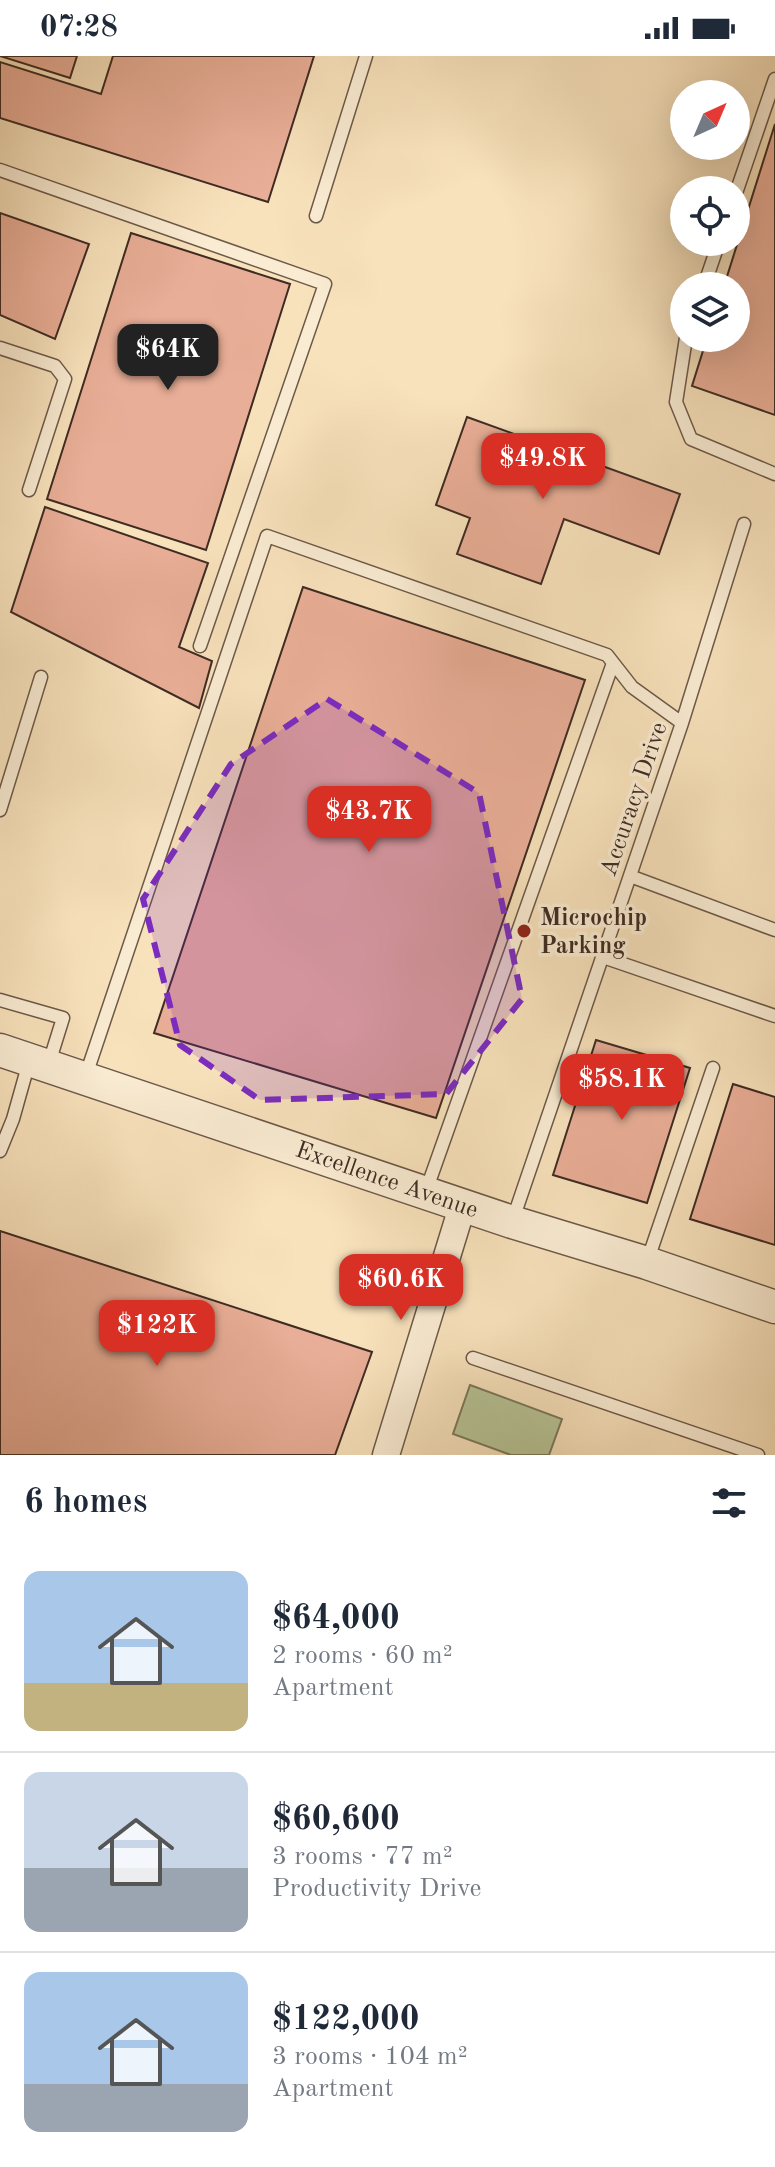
<!DOCTYPE html>
<html lang="en">
<head>
<meta charset="utf-8">
<style>
  body { margin:0; font-family:"Old Standard TT",serif; background:#f2f2f3; color:#1f2937; height:100vh; display:flex; flex-direction:column; font-size:30px; white-space:nowrap }
  * { box-sizing:border-box; margin:0 }
  p { font-size:26px; color:#747a83 }
  .icon { flex:none; width:44px; height:44px; fill:none; stroke:currentColor; stroke-width:2; stroke-linecap:round; stroke-linejoin:round }
  .map { position:relative; height:1399px; overflow:hidden }
  .details { display:flex; flex-direction:column; background:#fff; flex:1 }
  .details>* { flex:none }
  .needle { width:52px; rotate:44deg }
  .controls { position:absolute; left:670px; top:24px; display:grid; gap:16px }
  .controls a { display:grid; place-items:center; width:80px; height:80px; border-radius:50%; background:#fff; box-shadow:0 8px 32px #0002; font-size:40px }
  .price { position:absolute; translate:-50% -68px; padding:0 18px; border-radius:16px; background:#d93025; color:#fff; font-size:26px; line-height:52px; filter:drop-shadow(0 2px 4px #0008) }
  .price::after { content:''; position:absolute; left:50%; top:48px; width:24px; height:18px; margin-left:-12px; background:inherit; clip-path:polygon(0 0,100% 0,50% 100%) }
  .price.active { background:#222; color:#fff }
  ul { padding:0; list-style:none }
  li { display:flex; align-items:center; gap:24px; height:200px; padding:0 24px }
  li+li { border-top:2px solid #e0e1e3 }
  li span { display:grid; place-items:center; flex:none; width:224px; height:160px; border-radius:16px; color:#555 }
  li>.icon { margin-inline-start:auto }
  span .icon { width:96px; height:96px; fill:#fffc; stroke-width:1 }
  li b { font-size:34px }
  h2 { display:flex; justify-content:space-between; align-items:center; height:96px; padding:0 24px; font-size:34px }
  .status { display:flex; justify-content:space-between; align-items:center; height:56px; padding:0 40px; background:#fff; direction:ltr }
  .status svg { height:22px; fill:currentColor }
  .map>svg:first-child { display:block }
  .green { fill:#b7c496; stroke:#7a785c; stroke-width:2 }
  .building { fill:#e9ae97; stroke:#3e2b22; stroke-width:2 }
  .lines { fill:none; stroke-linecap:round; stroke-linejoin:round }
  .service-casing { stroke:#6c5948; stroke-width:15 }
  .minor-casing { stroke:#6c5948; stroke-width:29 }
  .tertiary-casing { stroke:#6c5948; stroke-width:35 }
  .service { stroke:#faecd3; stroke-width:12 }
  .minor { stroke:#faecd3; stroke-width:26 }
  .tertiary { stroke:#faecd3; stroke-width:32 }
  .marked { fill:#7b2cbf; fill-opacity:0.2; stroke:#7b2cbf; stroke-width:6; stroke-dasharray:16 10; stroke-linejoin:round }
  .poi-dot { fill:#8f2418; stroke:#faecd3; stroke-width:3 }
  .labels { text-anchor:middle; stroke-width:7; stroke-linejoin:round; paint-order:stroke }
  .street-label { font-size:24px; fill:#3e2b22; stroke:#faecd3 }
  .poi-label { font-size:24px; font-weight:bold; fill:#3e2b22; stroke:#faecd3; text-anchor:start }
</style>
</head>
<body>
<div class="status"><b>07:28</b><svg viewBox="0 0 49 12"><path d="M0 12V9h3v3zM5 12V6h3v6zM10 12V3h3v9zM15 12V0h3v12zM26 1h20v11H26zM47 4h2v5h-2z"/></svg></div>
<div class="map">
<svg width="775" height="1399" viewBox="0 0 775 1399">
  <rect width="100%" height="100%" fill="#f8e2bc"/>
  <filter id="stains"><feTurbulence type="fractalNoise" baseFrequency=".0025" numOctaves="4"/><feColorMatrix values="0 0 0 0 .2 0 0 0 0 .09 0 0 0 0 .02 0 0 0 .5 -.17"/></filter>
  <radialGradient id="worn" r=".72"><stop offset=".6" stop-color="#630" stop-opacity="0"/><stop offset="1" stop-color="#630" stop-opacity=".3"/></radialGradient>
  <path class="green" d="M 470,1329 L 562,1363 L 549,1399 L 511,1399 L 453,1378 Z"/>
  <path class="building" d="M 0,0 L 77,0 L 70,22 Z
    M 113,0 L 314,0 L 268,146 L 0,62 L 0,6 L 101,38 Z
    M 775,68 L 775,359 L 692,330 L 707,282 L 736,282 L 736,230 L 724,230 Z
    M 0,157 L 89,188 L 55,283 L 0,259 Z
    M 131,177 L 290,228 L 206,494 L 47,443 Z
    M 467,361 L 680,438 L 659,498 L 564,463 L 541,528 L 457,498 L 470,462 L 436,449 Z
    M 45,451 L 208,507 L 179,591 L 212,605 L 199,652 L 11,556 Z
    M 303,531 L 585,624 L 436,1062 L 154,977 Z
    M 596,984 L 690,1012 L 647,1147 L 553,1119 Z
    M 733,1028 L 775,1041 L 775,1189 L 690,1163 Z
    M 0,1175 L 372,1296 L 335,1399 L 0,1399 Z"/>
  <g class="lines">
    <defs>
      <path id="service" d="M 0,114 L 325,228 L 200,590
        M 736,137 L 775,23
        M 316,160 L 366,0
        M 704,230 L 719,186
        M 686,282 L 676,346 L 691,383 L 775,418
        M 0,292 L 55,310 L 65,323 L 29,434
        M 0,754 L 41,621
        M 630,820 L 775,874
        M 603,901 L 775,960
        M 0,944 L 63,962 L 49,1007
        M 86,1019 L 267,480 L 607,599 L 632,631 L 682,667
        M 0,1095 L 13,1063 L 29,1006
        M 426,1135 L 613,607
        M 513,1163 L 682,667 L 744,468
        M 647,1206 L 713,1012
        M 473,1302 L 758,1399"/>
      <path id="minor" d="M 386,1399 L 463,1148"/>
      <path id="tertiary" d="M 0,994 L 512,1166 L 647,1207 L 775,1251"/>
    </defs>
    <use href="#service" class="service-casing"/>
    <use href="#minor" class="minor-casing"/>
    <use href="#tertiary" class="tertiary-casing"/>
    <use href="#service" class="service"/>
    <use href="#minor" class="minor"/>
    <use href="#tertiary" class="tertiary"/>
  </g>
  <path class="marked" d="M 327,643 L 479,737 L 522,943 L 446,1038 L 260,1044 L 180,989 L 143,843 L 231,708 Z"/>
  <circle class="poi-dot" cx="524" cy="875" r="8"/>
  <g class="labels">
    <g class="street-label">
      <text transform="translate(633 743) rotate(-71)" y="8">Accuracy Drive</text>
      <text transform="translate(387 1123) rotate(19)" y="8">Excellence Avenue</text>
    </g>
    <g class="poi-label">
      <text x="540" y="869">Microchip<tspan x="540" dy="28">Parking</tspan></text>
    </g>
  </g>
  <rect width="100%" height="100%" filter="url(#stains)"/>
  <rect width="100%" height="100%" fill="url(#worn)"/>
</svg>
<div class="controls">
<a><svg class="needle" viewBox="-14 -14 28 28"><path d="M0-13l5 13h-10z" fill="#e53935"/><path d="M0 13l5-13h-10z" fill="#747a83"/></svg></a>
<a><svg class="icon" aria-label="locate" viewBox="0 0 24 24"><circle cx="12" cy="12" r="6"/><path d="M12 2v4M12 18v4M2 12h4M18 12h4"/></svg></a>
<a><svg class="icon" aria-label="layers" viewBox="0 0 24 24"><path d="M12 4l9 5-9 5-9-5zM3 14l9 5 9-5"/></svg></a>
</div>
<b class="price active" style="left:168px;top:336px">$64K</b>
<b class="price" style="left:543px;top:445px">$49.8K</b>
<b class="price" style="left:369px;top:798px">$43.7K</b>
<b class="price" style="left:622px;top:1066px">$58.1K</b>
<b class="price" style="left:401px;top:1266px">$60.6K</b>
<b class="price" style="left:157px;top:1312px">$122K</b>
</div>
<section class="details">
<h2>6 homes<svg class="icon" aria-label="filters" viewBox="0 0 24 24"><path d="M4 7h16M4 17h16"/><circle cx="9" cy="7" r="2"/><circle cx="15" cy="17" r="2"/></svg></h2>
<ul>
<li><span style="background:linear-gradient(#a9c7e8 70%,#c2b280 0)"><svg class="icon" aria-label="home" viewBox="0 0 24 24"><path d="M3 11l9-7 9 7M6 9v11h12V9"/></svg></span><div><b>$64,000</b><p>2 rooms · 60 m²</p><p>Apartment</p></div></li>
<li><span style="background:linear-gradient(#c9d6e8 60%,#9aa5b1 0)"><svg class="icon" aria-label="home" viewBox="0 0 24 24"><path d="M3 11l9-7 9 7M6 9v11h12V9"/></svg></span><div><b>$60,600</b><p>3 rooms · 77 m²</p><p>Productivity Drive</p></div></li>
<li><span style="background:linear-gradient(#a9c7e8 70%,#9aa5b1 0)"><svg class="icon" aria-label="home" viewBox="0 0 24 24"><path d="M3 11l9-7 9 7M6 9v11h12V9"/></svg></span><div><b>$122,000</b><p>3 rooms · 104 m²</p><p>Apartment</p></div></li>
</ul>
</section>
</body>
</html>
